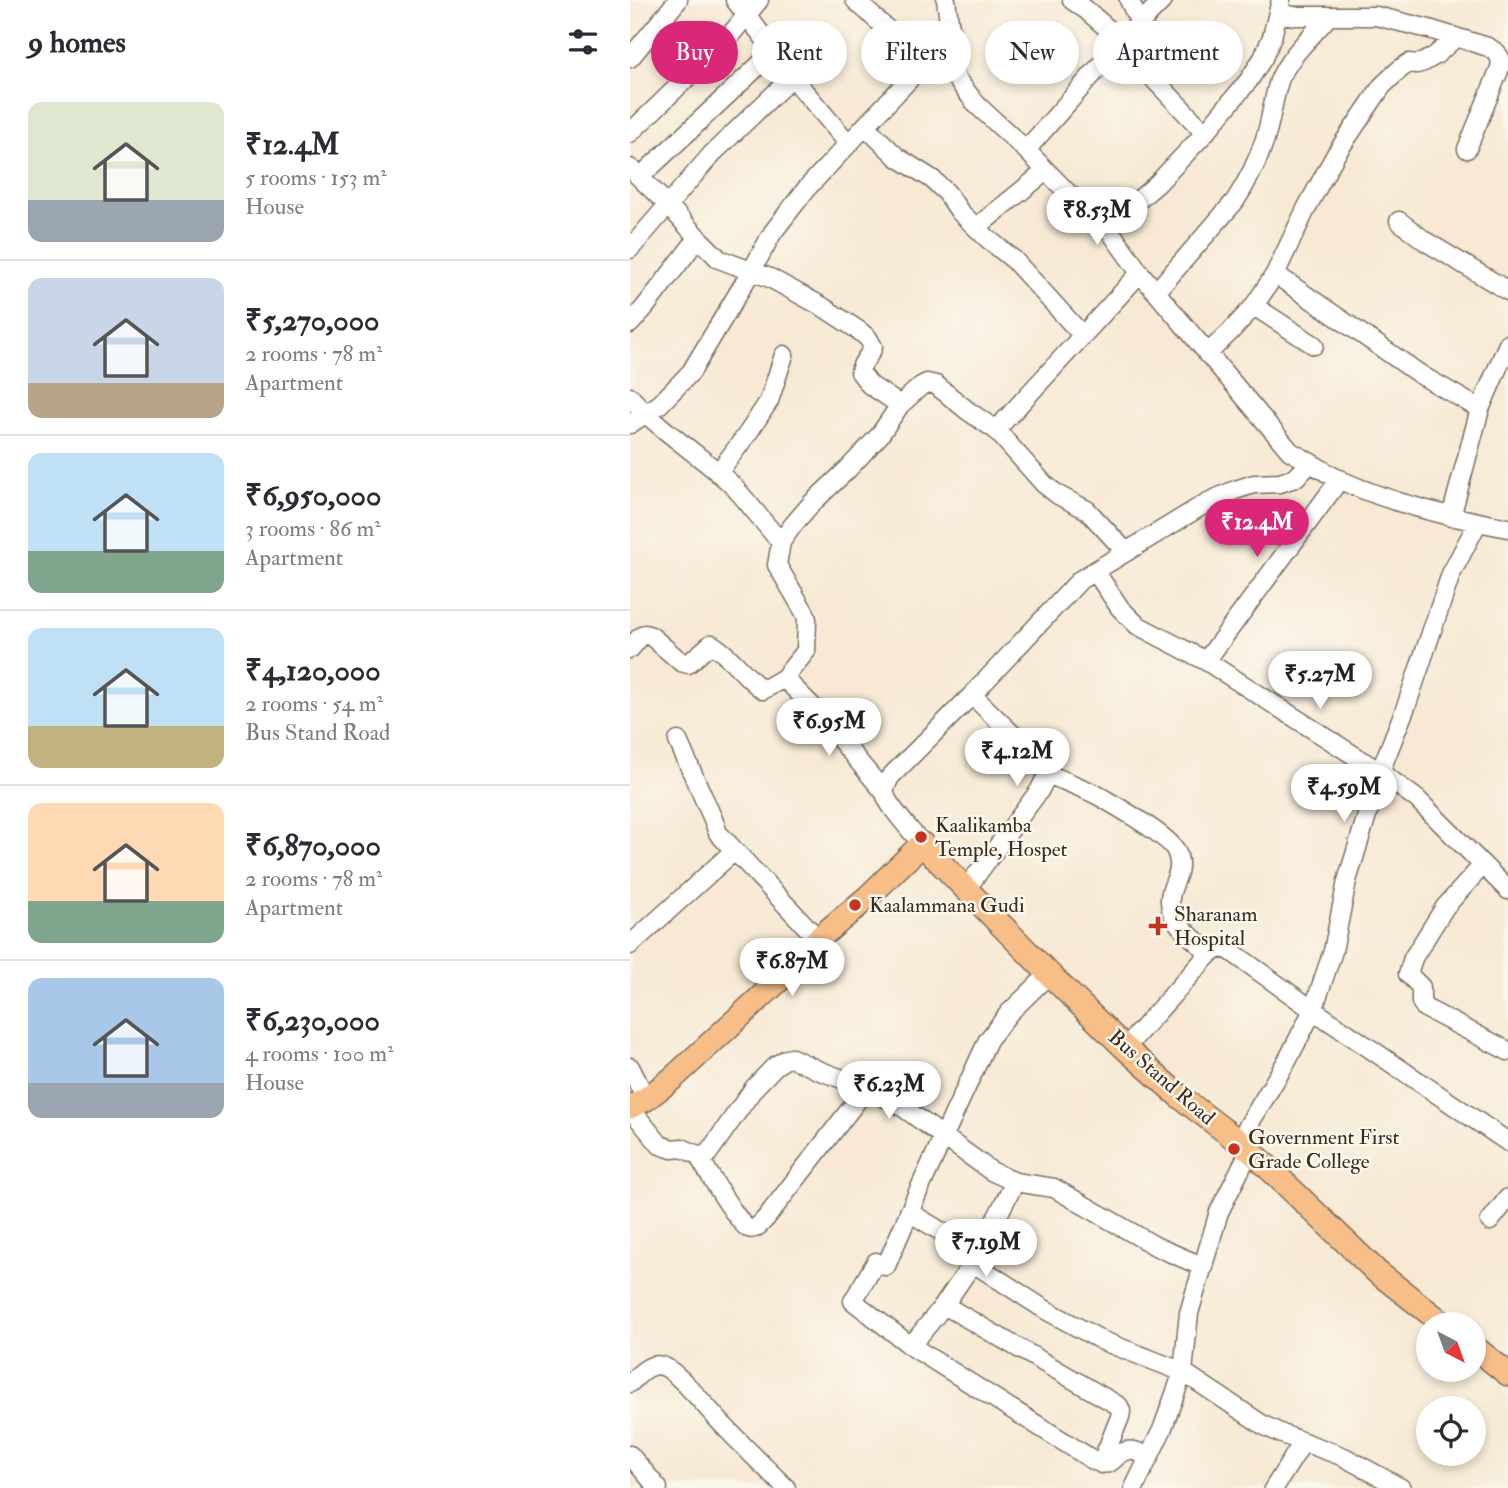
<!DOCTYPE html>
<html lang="en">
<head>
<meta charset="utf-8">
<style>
  body { margin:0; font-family:"IM FELL Double Pica",serif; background:#f2f2f3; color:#2b2b33; height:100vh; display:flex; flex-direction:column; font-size:26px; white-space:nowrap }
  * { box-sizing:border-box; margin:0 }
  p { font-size:23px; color:#7c7c81 }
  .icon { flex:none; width:38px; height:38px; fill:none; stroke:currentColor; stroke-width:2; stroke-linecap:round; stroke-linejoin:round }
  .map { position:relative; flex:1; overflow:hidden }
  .details { display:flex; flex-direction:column; background:#fff; width:630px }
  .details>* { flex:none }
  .top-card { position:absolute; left:21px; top:21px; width:665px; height:63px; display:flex; gap:14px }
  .needle { width:46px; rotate:139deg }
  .controls { position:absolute; left:786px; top:1312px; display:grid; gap:14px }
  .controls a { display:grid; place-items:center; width:70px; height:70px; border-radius:50%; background:#fff; box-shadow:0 4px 10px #0003; font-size:35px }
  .price { position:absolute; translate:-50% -60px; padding:0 16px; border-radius:24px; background:#fff; color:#222; font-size:23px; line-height:46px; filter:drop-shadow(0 2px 4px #0008) }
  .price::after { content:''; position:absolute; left:50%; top:42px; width:21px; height:16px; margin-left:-10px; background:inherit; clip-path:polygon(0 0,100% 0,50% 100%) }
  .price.current { background:#db2777; color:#fff }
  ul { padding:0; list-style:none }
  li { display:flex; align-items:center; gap:21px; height:175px; padding:0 28px }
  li+li { border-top:2px solid #e1e1e2 }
  li span { display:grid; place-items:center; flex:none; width:196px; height:140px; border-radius:14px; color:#555 }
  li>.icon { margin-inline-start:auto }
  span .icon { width:84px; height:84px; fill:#fffc; stroke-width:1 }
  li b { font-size:30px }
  h2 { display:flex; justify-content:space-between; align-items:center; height:84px; padding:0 28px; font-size:30px }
  .tag { padding:0 24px; border-radius:32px; background:#fff; box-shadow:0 4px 10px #0003; font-size:24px; line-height:63px }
  .tag.current { background:#db2777; color:#fff }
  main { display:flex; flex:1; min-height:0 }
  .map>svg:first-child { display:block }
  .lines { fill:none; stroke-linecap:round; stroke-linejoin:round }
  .minor-casing { stroke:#7d6d5e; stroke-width:21 }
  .major-casing { stroke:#7d6d5e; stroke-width:26 }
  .minor { stroke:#fff; stroke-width:18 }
  .major { stroke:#f7be88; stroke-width:23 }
  .poi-dot { fill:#c8321e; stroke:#fbf7ec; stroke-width:2.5 }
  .labels { text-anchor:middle; stroke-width:5; stroke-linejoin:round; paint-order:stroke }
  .poi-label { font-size:21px; fill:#3b2a1e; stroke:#fbf7ec; text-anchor:start }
  .street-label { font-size:21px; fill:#3b2a1e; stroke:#fbf7ec }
</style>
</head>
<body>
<main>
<section class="details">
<h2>9 homes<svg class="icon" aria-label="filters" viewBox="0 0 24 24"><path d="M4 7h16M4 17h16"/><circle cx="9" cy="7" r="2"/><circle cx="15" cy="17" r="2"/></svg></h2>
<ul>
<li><span style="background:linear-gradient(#dfe7d0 70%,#9aa5b1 0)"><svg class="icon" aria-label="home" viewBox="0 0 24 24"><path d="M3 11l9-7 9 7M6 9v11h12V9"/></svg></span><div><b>₹12.4M</b><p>5 rooms · 153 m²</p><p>House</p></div></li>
<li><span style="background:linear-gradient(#c9d6e8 75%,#b9a48a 0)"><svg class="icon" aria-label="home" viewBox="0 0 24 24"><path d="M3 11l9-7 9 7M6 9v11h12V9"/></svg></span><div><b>₹5,270,000</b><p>2 rooms · 78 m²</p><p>Apartment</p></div></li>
<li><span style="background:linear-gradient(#bfe0f5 70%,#7fa58c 0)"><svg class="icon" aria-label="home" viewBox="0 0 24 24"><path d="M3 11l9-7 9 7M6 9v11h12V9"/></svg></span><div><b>₹6,950,000</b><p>3 rooms · 86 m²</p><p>Apartment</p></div></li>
<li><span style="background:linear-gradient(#bfe0f5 70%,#c2b280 0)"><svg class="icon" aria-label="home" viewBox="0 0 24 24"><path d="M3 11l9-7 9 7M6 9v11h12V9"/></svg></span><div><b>₹4,120,000</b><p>2 rooms · 54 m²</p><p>Bus Stand Road</p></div></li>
<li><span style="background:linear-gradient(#ffd9b3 70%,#7fa58c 0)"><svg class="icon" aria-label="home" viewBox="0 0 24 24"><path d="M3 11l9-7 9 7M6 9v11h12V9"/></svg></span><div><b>₹6,870,000</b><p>2 rooms · 78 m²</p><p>Apartment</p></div></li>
<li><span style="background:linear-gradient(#a9c7e8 75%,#9aa5b1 0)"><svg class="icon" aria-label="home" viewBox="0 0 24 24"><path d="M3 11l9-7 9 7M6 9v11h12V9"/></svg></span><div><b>₹6,230,000</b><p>4 rooms · 100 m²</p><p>House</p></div></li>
</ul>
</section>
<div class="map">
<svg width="878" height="1488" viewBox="0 0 878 1488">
  <rect width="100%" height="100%" fill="#fbf7ec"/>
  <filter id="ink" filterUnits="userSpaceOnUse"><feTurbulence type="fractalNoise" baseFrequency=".0143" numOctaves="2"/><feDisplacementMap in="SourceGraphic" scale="14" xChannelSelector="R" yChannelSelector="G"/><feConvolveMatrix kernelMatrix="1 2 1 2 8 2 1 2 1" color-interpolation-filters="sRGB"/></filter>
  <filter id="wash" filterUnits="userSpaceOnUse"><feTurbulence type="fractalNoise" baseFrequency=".00686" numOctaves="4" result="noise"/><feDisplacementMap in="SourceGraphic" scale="28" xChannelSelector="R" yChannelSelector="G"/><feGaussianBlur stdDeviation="1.57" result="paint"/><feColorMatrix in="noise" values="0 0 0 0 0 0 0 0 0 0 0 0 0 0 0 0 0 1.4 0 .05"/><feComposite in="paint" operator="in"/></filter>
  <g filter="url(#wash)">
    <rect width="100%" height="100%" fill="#f7e9d4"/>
  </g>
  <g filter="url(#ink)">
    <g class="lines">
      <defs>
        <path id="minor" d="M 105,0 L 135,39 L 142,53 L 218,143
          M 225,0 L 283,53 L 295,65
          M 316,0 L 323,49 L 325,77 L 347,105 L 396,150 L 439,194 L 477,227 L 510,273 L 660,451 L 681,463
          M 442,0 L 455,9 L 492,41 L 519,74 L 575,133
          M 499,0 L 506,15 L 512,21
          M 648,13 L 664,16 L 746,16 L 799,29 L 858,47 L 867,53 L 871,60 L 870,68 L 837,149
          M 0,58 L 48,0
          M 235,126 L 267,157 L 302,179 L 317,193 L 330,212 L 358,239 L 384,260 L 452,335
          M 0,133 L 98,38 L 129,0
          M 396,150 L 492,41 L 533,0
          M 0,168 L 38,205 L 68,238 L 89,259 L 140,278 L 193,307 L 228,330 L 238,338 L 243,347 C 240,356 231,362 230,372 L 240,385 L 270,405
          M 10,177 L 142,53
          M 769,221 L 795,241 L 878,291
          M 347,227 L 416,171
          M 477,227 L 527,184 L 575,133 L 619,80 L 633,58 L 642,37 L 651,0
          M 0,249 L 82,154 L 162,77
          M 645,274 L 791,375 L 850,409
          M 526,292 L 605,201 C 618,181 628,161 635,139 C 641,120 643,100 649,81 C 658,57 682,36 698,17
          M 624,306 L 684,345
          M 0,324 L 15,307 L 68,238
          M 577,354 L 600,332 L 624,306 L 645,274 L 677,207 L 706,154 L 752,86 L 770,69 L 779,63 L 787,64 L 794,62 L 806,55 L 826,37
          M 0,397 C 29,430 66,452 98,481 C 117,499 132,522 151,542
          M 0,424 L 30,404 L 61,372 L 122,270 L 143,232 L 177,188 L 287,71 C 304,59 310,68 325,77
          M 366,430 L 510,273
          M 88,473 L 118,433 L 139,401 L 154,355
          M 821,517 L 850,409 L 878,344
          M 465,571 L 490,608 L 507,625 L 576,661 L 750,772 L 787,799 L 878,890
          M 0,649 L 10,637 L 15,634 L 21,636 L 51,662 L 58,664 L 81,644 C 101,655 114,677 133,690 L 154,678
          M 576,661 L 710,479
          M 48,741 L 83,819 L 88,833 L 188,939
          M 418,774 C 434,781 451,787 467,795 C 483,804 539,836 546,851 C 555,871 542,881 540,898 C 538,922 564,939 580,953
          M 255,793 L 183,707 L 154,678 L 176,651 L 177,619 L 175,613 L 147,565 L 151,542 L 163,525 L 181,504 L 218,469 L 249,436 L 270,405 L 291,386 L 297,383 L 306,385 L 338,411 L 366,430 L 414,484 L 428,495 L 457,510 L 496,552
          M 292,844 C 284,834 256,804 255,793 C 254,788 258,782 260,777 L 342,695 L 450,580 L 578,502 L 605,490 L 624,484 L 650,483 L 665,478 L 681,463 C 691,469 700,475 710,480 C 763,504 821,517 878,528
          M 852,866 L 815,907 L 783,958 L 778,974 L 791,987 L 791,1002 L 795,1008 L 878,1051
          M 336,889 L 409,791 L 418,774 L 411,762 L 342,695
          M 0,945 L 104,851
          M 495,1048 L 580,953 L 590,948 L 599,950 L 683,1010 L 878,1142
          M 0,1067 L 16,1099
          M 0,1108 L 30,1145 L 42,1149 L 52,1148 L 68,1155 L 77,1155 L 124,1088 L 145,1066 L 156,1059 L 162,1058 L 188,1070 L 228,1085 L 267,1103 L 361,1171 L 385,1182 L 424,1188 L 527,1247 L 574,1267
          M 609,1141 L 658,1059 L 683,1010 L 703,951 L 717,881 L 750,772 L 777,704 L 821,574 L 848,522
          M 68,1155 C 75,1167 108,1224 118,1228 C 126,1231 131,1223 136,1218 L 236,1089
          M 279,1212 L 312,1232 L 323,1237 L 339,1238 L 353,1245
          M 860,1221 L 878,1198
          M 246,1262 L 223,1301 L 281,1346 L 463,1460 C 485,1470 480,1456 496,1451 C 503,1449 513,1454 520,1456
          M 343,1263 L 414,1309 L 473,1341 L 553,1372 L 633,1425 L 652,1434 L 714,1457 L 771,1488
          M 256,1266 L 288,1192 L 358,1040 L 379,1013 L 419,974
          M 314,1305 L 489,1406 L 491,1411 L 490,1417 L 471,1464
          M 281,1346 L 314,1305 L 343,1263 L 385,1182
          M 0,1383 C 9,1375 19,1362 32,1366 C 46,1369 82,1414 94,1426 C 114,1447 135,1467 156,1488
          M 0,1455 L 28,1488
          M 504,1488 L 532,1430 L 553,1372 L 559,1313 L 589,1212 L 620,1150
          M 644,1488 L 673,1442"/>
        <path id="major" d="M 0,1107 L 16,1099 L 43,1078 L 157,973 L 188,939 L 238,897 L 292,844 L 419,974 L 495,1048 L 549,1096 L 620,1150 L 747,1272 L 815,1325
          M 844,1347 L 878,1374"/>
      </defs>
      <use href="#minor" class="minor-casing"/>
      <use href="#major" class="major-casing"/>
      <use href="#minor" class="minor"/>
      <use href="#major" class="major"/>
    </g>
  </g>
  <g class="poi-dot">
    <circle cx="291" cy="837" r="7"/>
    <circle cx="225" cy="905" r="7"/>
    <path d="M524.5 915.5h7v7h7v7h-7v7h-7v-7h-7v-7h7z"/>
    <circle cx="604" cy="1149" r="7"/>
  </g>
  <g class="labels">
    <g class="poi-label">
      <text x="305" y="832">Kaalikamba<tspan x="305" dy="24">Temple, Hospet</tspan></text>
      <text x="239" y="912">Kaalammana Gudi</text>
      <text x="544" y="921">Sharanam<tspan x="544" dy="24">Hospital</tspan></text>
      <text x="618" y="1144">Government First<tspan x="618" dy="24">Grade College</tspan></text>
    </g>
    <g class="street-label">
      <text transform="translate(532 1077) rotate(41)" y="7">Bus Stand Road</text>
    </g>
  </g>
</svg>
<div class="controls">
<a><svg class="needle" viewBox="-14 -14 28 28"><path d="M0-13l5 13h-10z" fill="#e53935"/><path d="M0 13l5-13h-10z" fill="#7c7c81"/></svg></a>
<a><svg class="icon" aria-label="locate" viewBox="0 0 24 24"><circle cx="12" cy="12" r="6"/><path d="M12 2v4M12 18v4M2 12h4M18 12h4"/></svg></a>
</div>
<b class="price" style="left:467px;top:247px">₹8.53M</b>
<b class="price current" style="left:627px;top:559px">₹12.4M</b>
<b class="price" style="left:690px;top:711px">₹5.27M</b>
<b class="price" style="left:199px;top:758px">₹6.95M</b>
<b class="price" style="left:387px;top:788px">₹4.12M</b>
<b class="price" style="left:714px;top:824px">₹4.59M</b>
<b class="price" style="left:162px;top:998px">₹6.87M</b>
<b class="price" style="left:259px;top:1121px">₹6.23M</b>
<b class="price" style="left:356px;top:1279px">₹7.19M</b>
<div class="top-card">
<a class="tag current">Buy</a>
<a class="tag">Rent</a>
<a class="tag">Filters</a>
<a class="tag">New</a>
<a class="tag">Apartment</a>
</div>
</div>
</main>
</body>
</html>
